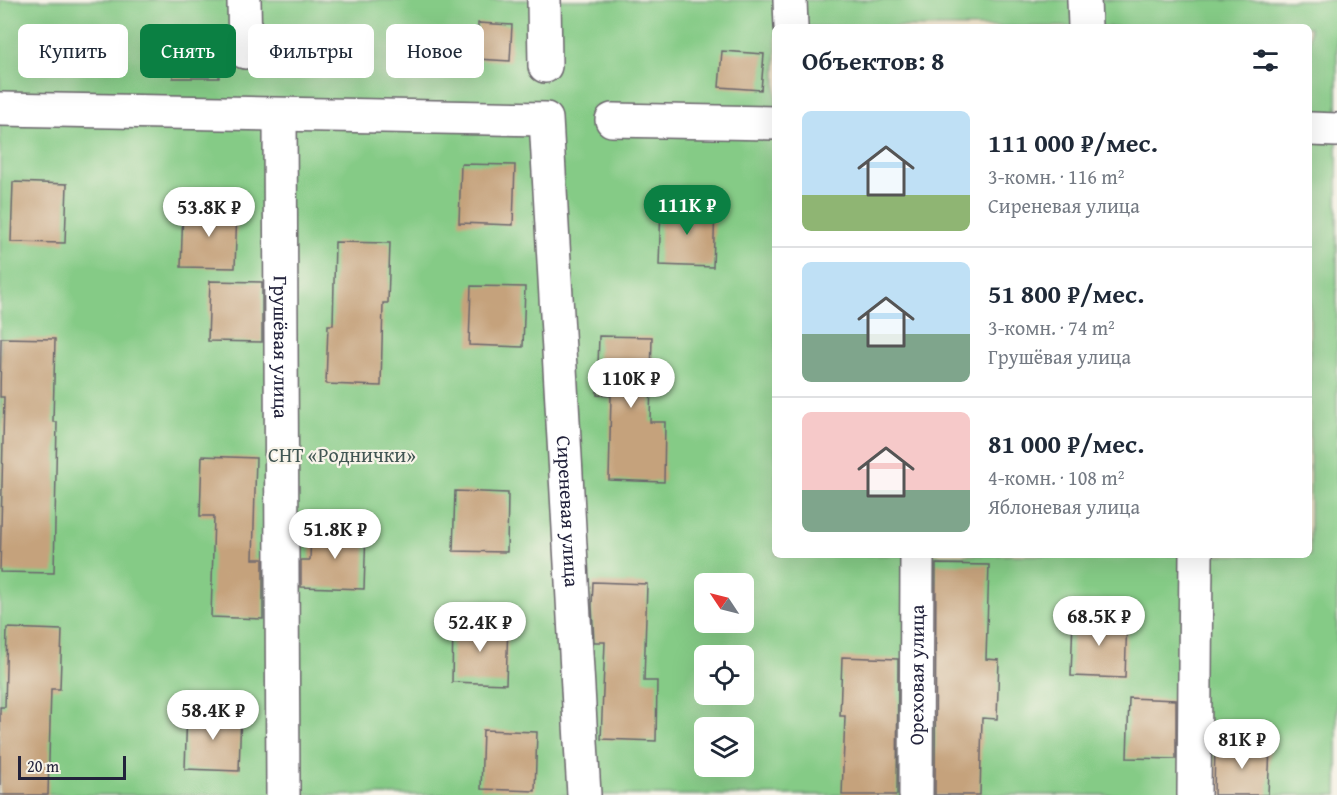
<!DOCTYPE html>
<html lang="ru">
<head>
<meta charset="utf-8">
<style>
  body { margin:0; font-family:"Gentium Book Plus",serif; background:#f6f6f7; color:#1f2937; height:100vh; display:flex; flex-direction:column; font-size:22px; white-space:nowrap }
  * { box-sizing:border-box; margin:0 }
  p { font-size:20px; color:#747a83 }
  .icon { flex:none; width:33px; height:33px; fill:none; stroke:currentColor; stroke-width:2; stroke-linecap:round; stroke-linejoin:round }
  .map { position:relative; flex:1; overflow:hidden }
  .sheet { position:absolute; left:772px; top:24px; width:540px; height:534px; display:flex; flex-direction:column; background:#fff; border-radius:9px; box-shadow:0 6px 24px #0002 }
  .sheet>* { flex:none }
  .hud { position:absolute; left:18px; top:24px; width:570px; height:54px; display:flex; gap:12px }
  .needle { width:39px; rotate:305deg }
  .tools { position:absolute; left:694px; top:573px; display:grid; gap:12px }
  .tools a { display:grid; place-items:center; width:60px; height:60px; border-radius:9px; background:#fff; box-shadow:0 6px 24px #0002; font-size:30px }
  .scale { position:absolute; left:18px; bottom:15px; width:108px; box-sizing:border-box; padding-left:6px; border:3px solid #22223b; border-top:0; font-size:16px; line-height:21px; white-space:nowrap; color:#22223b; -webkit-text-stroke:4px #f7f3e8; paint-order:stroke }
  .price { position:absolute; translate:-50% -51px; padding:0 14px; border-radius:21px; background:#fff; color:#222; font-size:20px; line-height:39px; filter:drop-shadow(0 2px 3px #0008) }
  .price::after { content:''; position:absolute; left:50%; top:36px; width:18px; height:14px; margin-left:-9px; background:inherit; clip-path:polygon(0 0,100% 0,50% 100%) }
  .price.active { background:#0b8043; color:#fff }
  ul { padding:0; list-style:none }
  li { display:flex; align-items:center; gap:18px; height:150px; padding:0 30px }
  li+li { border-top:2px solid #e0e1e3 }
  li span { display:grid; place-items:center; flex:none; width:168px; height:120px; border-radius:9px; color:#555 }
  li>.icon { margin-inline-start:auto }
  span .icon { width:72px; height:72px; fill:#fffc; stroke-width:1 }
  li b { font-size:26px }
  h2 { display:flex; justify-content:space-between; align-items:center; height:72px; padding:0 30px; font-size:26px }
  .tag { padding:0 21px; border-radius:9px; background:#fff; box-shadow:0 6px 24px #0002; font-size:21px; line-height:54px }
  .tag.active { background:#0b8043; color:#fff }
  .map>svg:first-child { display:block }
  .green { fill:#85cb86; stroke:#547660; stroke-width:1.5; fill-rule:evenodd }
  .building { fill:#c5a27c }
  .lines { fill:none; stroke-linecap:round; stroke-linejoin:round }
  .minor-casing { stroke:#6b656c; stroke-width:36 }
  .minor { stroke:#fff; stroke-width:33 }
  .labels { text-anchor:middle; stroke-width:4.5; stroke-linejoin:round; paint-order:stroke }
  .street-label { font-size:20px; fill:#22223b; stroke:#f7f3e8 }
  .park-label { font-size:20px; fill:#405552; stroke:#f7f3e8 }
</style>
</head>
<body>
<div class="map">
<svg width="1337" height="795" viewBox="0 0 1337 795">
  <rect width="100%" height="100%" fill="#f7f3e8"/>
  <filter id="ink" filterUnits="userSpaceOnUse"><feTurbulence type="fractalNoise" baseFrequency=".0167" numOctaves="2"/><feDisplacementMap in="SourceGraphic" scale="12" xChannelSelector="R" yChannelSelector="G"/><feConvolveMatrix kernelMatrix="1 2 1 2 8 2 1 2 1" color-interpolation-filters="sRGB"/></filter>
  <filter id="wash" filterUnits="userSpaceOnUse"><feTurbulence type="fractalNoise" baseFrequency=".008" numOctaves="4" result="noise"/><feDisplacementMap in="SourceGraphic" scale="24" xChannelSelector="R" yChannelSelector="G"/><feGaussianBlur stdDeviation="1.35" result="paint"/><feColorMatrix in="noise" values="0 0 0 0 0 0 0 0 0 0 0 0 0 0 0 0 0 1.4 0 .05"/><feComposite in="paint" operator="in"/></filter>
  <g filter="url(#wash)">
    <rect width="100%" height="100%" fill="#f3e2c7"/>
    <path class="green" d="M 0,0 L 1337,0 L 1337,795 L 0,795 ZM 776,27 L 1310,27 L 1310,555 L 776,555 ZM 705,584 L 744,584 L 744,622 L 705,622 ZM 705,656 L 744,656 L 744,694 L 705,694 ZM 705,728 L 744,728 L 744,766 L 705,766 Z"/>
    <g id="blocks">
      <path class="building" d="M 478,23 L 512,25 L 510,61 L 477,59 Z
        M 173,34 L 220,34 L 219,78 L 173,78 Z
        M 722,51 L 764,54 L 761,90 L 719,87 Z
        M 461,164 L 515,165 L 513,225 L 459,223 Z
        M 13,182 L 67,184 L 65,243 L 11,242 Z
        M 661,206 L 715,208 L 713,267 L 659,265 Z
        M 183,207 L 237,209 L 235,268 L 181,267 Z
        M 335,242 L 390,243 L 388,303 L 383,303 L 381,386 L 326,384 L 328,325 L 333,325 Z
        M 210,281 L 262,282 L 262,342 L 208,341 Z
        M 471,286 L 525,287 L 523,347 L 469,345 Z
        M 599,336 L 652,337 L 650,422 L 665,422 L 664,482 L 609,480 L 611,396 L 597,395 Z
        M 1,338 L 55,339 L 53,422 L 57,422 L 54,573 L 0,572 L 4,397 L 0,397 Z
        M 202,456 L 256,458 L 253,559 L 263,559 L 263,619 L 211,617 L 214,516 L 200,516 Z
        M 455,491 L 508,493 L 507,552 L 453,551 Z
        M 311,528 L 366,530 L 364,589 L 301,587 L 301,560 L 310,560 Z
        M 936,564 L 989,565 L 986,659 L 999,660 L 997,719 L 982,718 L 980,795 L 935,795 Z
        M 593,582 L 647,584 L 644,681 L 657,681 L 656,741 L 601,739 L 605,642 L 594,642 L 592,605 Z
        M 1073,617 L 1127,618 L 1125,678 L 1071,676 Z
        M 453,623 L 508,624 L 506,684 L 452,682 Z
        M 7,628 L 62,630 L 60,689 L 51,689 L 48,795 L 0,795 L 0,707 L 5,707 Z
        M 842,657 L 898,659 L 897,795 L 842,795 L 845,716 L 840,716 Z
        M 1129,698 L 1176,700 L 1176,759 L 1127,758 Z
        M 187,710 L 241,712 L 239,771 L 185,769 Z
        M 483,730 L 537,732 L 535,791 L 481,789 Z
        M 1215,744 L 1270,746 L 1268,795 L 1214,795 Z"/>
    </g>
  </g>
  <g filter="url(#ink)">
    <use href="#blocks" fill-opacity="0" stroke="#6b656c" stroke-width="1.5"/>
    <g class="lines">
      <defs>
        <g id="minor">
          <path d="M 244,0 L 245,52"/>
          <path d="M 544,0 L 545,66"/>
          <path d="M 790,0 L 791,27"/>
          <path d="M 1084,0 L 1085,27"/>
          <path id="s1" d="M 0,109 L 546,119 L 584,795"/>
          <path id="s2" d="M 280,115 L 283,795"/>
          <path d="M 612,120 L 776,123"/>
          <path d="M 1310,129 L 1337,130"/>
          <path id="s3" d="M 916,795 L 917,555"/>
          <path d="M 1194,795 L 1196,555"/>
        </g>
      </defs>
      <use href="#minor" class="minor-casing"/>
      <use href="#minor" class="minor"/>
    </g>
  </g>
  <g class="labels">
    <g class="street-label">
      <text dy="7" stroke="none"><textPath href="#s2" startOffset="232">Грушёвая улица</textPath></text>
      <text dy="7" stroke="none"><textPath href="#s1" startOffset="939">Сиреневая улица</textPath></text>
      <text dy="7" stroke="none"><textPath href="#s3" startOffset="120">Ореховая улица</textPath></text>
    </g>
    <g class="park-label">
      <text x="342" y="462">СНТ «Роднички»</text>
    </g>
  </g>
</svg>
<div class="tools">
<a><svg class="needle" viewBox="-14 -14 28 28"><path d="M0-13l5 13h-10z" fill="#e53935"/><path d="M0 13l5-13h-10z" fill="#747a83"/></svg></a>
<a><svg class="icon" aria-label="locate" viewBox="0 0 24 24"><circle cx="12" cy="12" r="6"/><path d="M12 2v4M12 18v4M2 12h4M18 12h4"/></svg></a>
<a><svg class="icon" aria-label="layers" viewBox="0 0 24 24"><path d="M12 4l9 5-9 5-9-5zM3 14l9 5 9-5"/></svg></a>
</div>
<div class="scale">20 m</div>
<b class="price active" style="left:687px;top:236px">111K ₽</b>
<b class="price" style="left:209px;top:238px">53.8K ₽</b>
<b class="price" style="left:631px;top:409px">110K ₽</b>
<b class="price" style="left:335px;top:560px">51.8K ₽</b>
<b class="price" style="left:1099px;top:647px">68.5K ₽</b>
<b class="price" style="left:480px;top:653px">52.4K ₽</b>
<b class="price" style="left:213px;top:741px">58.4K ₽</b>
<b class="price" style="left:1242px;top:770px">81K ₽</b>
<div class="hud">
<a class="tag">Купить</a>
<a class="tag active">Снять</a>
<a class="tag">Фильтры</a>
<a class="tag">Новое</a>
</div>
<section class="sheet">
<h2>Объектов: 8<svg class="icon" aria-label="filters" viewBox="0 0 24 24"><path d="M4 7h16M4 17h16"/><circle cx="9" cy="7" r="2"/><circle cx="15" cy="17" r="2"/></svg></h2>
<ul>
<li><span style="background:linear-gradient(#bfe0f5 70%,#8fb573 0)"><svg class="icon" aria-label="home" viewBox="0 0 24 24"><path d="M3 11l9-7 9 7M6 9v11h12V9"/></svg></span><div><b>111 000 ₽/мес.</b><p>3-комн. · 116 m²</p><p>Сиреневая улица</p></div></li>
<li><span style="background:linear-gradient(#bfe0f5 60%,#7fa58c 0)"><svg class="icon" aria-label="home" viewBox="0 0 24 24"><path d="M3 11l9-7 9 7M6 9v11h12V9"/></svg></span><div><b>51 800 ₽/мес.</b><p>3-комн. · 74 m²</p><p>Грушёвая улица</p></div></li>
<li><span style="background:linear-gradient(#f6c9c9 65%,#7fa58c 0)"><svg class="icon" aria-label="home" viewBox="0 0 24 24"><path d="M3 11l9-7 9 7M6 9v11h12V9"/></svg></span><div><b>81 000 ₽/мес.</b><p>4-комн. · 108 m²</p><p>Яблоневая улица</p></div></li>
</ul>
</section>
</div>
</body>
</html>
